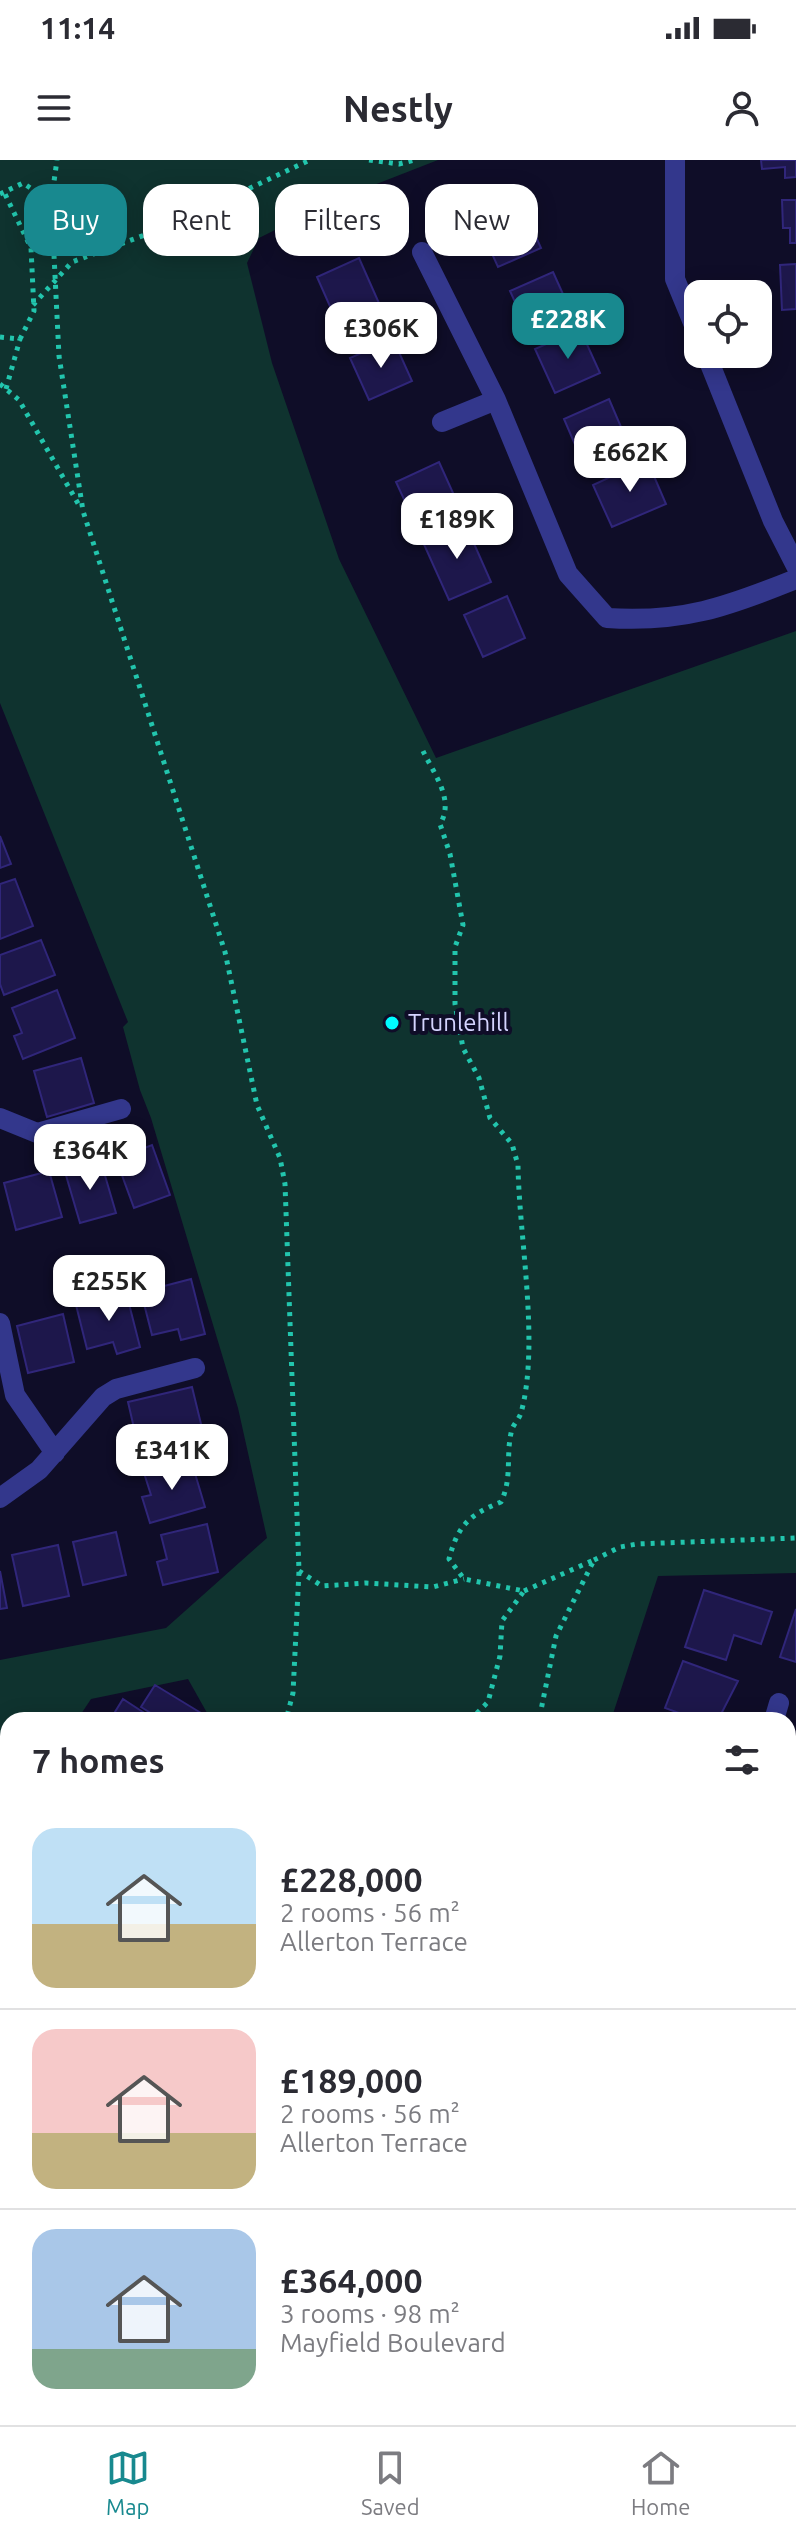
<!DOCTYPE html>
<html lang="en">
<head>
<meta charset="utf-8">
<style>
  body { margin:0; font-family:Ubuntu,sans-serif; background:#f7f7f7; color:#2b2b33; height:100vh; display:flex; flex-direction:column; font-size:30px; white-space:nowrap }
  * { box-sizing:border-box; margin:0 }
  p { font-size:26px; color:#7c7c81 }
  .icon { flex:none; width:44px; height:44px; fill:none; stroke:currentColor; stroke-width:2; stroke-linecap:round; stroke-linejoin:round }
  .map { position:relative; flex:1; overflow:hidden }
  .drawer { position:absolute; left:0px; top:1552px; width:796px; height:714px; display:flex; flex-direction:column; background:#fff; border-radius:24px 24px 0 0; box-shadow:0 4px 20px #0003 }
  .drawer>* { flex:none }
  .top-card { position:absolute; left:24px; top:24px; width:748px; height:72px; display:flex; gap:16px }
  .tools { position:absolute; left:684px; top:120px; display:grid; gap:16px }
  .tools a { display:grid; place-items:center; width:88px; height:88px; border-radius:16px; background:#fff; box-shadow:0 4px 20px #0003; font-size:40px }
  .price { position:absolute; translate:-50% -68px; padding:0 18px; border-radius:16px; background:#fff; color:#222; font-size:26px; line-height:52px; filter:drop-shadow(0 2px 4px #0008) }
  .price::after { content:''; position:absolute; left:50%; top:48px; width:24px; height:18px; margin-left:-12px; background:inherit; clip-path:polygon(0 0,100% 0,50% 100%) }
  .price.selected { background:#18898f; color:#fff }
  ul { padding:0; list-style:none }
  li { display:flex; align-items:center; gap:24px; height:200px; padding:0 32px }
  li+li { border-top:2px solid #e1e1e2 }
  li span { display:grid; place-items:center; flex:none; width:224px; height:160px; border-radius:24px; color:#555 }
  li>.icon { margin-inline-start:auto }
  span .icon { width:96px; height:96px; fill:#fffc; stroke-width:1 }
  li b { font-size:34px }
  h2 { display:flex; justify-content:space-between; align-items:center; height:96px; padding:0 32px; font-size:34px }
  .pill { padding:0 28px; border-radius:24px; background:#fff; box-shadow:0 4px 20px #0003; font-size:28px; line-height:72px }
  .pill.selected { background:#18898f; color:#fff }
  .status { display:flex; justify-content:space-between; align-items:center; height:56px; padding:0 40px; background:#fff; direction:ltr }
  .status svg { height:22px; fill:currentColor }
  header { display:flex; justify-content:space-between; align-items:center; height:104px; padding:0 32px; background:#fff; font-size:36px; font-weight:600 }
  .tab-bar { display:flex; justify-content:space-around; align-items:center; height:112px; border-top:2px solid #e1e1e2; background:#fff; font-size:22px; color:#7c7c81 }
  .tab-bar a { display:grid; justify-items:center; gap:4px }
  .tab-bar .selected { color:#18898f }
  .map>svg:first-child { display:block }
  .green { fill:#0f332f }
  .building { fill:#1d174b; stroke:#30267a; stroke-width:2 }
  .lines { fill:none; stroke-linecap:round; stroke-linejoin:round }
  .path { stroke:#22c5ad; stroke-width:5; stroke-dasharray:4 6; stroke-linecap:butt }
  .minor { stroke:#33378c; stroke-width:20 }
  .poi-dot { fill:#00fcff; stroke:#0f0d28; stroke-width:3 }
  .labels { text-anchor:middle; stroke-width:8; stroke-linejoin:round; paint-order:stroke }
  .poi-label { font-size:24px; fill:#d5d4ff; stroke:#0f0d28; text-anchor:start }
</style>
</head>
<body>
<div class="status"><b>11:14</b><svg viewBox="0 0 49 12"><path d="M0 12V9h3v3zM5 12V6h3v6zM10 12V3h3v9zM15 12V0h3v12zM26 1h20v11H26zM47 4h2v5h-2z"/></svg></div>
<header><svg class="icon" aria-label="menu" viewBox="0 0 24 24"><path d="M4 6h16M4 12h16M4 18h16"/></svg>Nestly<svg class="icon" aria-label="person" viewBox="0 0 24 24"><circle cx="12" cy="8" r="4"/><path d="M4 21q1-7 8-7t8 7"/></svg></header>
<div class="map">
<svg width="796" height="2265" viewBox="0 0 796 2265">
  <rect width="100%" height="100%" fill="#0f0d28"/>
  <path class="green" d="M 0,0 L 438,0 L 333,41 L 259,78 L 247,103 L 272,203 L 339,399 L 436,598 L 796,471 L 796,1413 L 658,1416 L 611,1560 L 211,1560 L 188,1519 L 91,1539 L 77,1560 L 49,1556 L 46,1560 L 8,1560 L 8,1596 L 0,1596 L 0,1500 L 166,1468 L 267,1378 L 238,1248 L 151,958 L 140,930 L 123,867 L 128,862 L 0,543 Z
    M 8,1958 L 8,2258 L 388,2258 L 385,2265 L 0,2265 L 0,1968 Z"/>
  <path class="building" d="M 761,0 L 796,0 L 796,17 L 785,18 L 785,7 L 762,9 Z
    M 782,40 L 796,40 L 796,83 L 790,83 L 790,68 L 783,68 Z
    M 522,46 L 541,88 L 498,107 L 479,65 Z
    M 359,98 L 386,159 L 344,178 L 317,117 Z
    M 796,104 L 796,149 L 782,150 L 780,105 Z
    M 553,112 L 572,154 L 529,173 L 510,131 Z
    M 580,169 L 600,213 L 555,233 L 535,189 Z
    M 393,179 L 412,221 L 369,240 L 350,198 Z
    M 609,239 L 627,281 L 582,301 L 564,259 Z
    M 647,300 L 666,344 L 612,367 L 593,325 Z
    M 439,302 L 458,344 L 415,363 L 396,322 Z
    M 464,361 L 491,422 L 449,440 L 422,380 Z
    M 507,436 L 525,478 L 483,497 L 464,455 Z
    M 0,676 L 11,704 L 0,708 Z
    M 15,719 L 33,766 L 0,779 L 0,724 Z
    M 41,780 L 55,815 L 4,835 L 0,824 L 0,795 Z
    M 57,830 L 75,878 L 23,899 L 14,876 L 22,873 L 12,848 Z
    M 81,898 L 94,943 L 47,957 L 34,911 Z
    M 152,985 L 170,1035 L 134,1048 L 116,999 Z
    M 101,1002 L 116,1053 L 80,1063 L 65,1012 Z
    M 49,1011 L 62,1057 L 16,1070 L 4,1023 Z
    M 191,1119 L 205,1174 L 181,1180 L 178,1169 L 152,1175 L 141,1132 Z
    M 126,1132 L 140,1187 L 117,1194 L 113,1182 L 87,1189 L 76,1145 Z
    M 63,1154 L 74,1202 L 28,1213 L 17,1166 Z
    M 192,1227 L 202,1268 L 143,1284 L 139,1267 L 134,1268 L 128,1242 Z
    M 191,1300 L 205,1347 L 150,1363 L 142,1337 L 151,1335 L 144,1313 Z
    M 207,1364 L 218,1412 L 163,1425 L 157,1402 L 167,1399 L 161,1375 Z
    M 116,1372 L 126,1415 L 83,1425 L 73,1382 Z
    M 58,1385 L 69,1436 L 23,1446 L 12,1395 Z
    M 0,1411 L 7,1448 L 0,1449 Z
    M 704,1430 L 772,1452 L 761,1484 L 734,1475 L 726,1500 L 685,1487 Z
    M 796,1449 L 796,1502 L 780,1497 Z
    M 683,1501 L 738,1521 L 718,1560 L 698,1560 L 665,1548 Z
    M 155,1525 L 201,1553 L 197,1560 L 162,1560 L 141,1547 Z
    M 123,1539 L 155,1560 L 110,1560 Z
    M 796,1675 L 796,1717 L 788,1719 L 788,1677 Z
    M 8,1764 L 8,1791 L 0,1786 L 0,1777 Z
    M 788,1801 L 796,1804 L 796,1820 L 788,1842 Z
    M 0,1804 L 8,1809 L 8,1839 L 0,1852 Z
    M 788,1923 L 796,1925 L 796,1994 L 788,1991 Z
    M 788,2056 L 796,2059 L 796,2126 L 793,2136 L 788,2134 Z
    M 788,2189 L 796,2192 L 796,2247 L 788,2244 Z
    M 591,2258 L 644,2258 L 641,2265 L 588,2265 Z"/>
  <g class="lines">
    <path class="path" d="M 369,0 L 399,4 L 414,0
      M 0,34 L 23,23 L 42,36 L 52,55 L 59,196 L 83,351 L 225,792 L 257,945 L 280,998 L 285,1024 L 299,1411 L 293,1533 L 286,1560
      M 50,50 L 57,0
      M 33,145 L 72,102 L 169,66 L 310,0
      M 0,177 L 20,179 L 34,151 L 31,88 L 4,32
      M 0,224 L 19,240 L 80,347
      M 6,229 L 20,179
      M 423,591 C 434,614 455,640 440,664 L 450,694 L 463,765 L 455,787 L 455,844 L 463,888 L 479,918 L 490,958 L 512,984 L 518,1005 C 519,1078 540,1184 521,1253 C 519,1259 514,1264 512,1269 C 505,1295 513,1317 501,1342 C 469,1355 458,1365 449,1399 L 464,1419 L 524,1431 L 502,1461 L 500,1496 L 488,1542 L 470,1560
      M 594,1400 L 620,1387 L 637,1384 L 796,1378
      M 299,1411 L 322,1426 L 366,1423 L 433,1427 L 464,1419
      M 524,1431 L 594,1400 L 556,1476 L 539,1560
      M 0,2065 L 8,2055
      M 0,2143 L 8,2142
      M 329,2265 L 330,2258"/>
    <path class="minor" d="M 675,0 L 675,119 L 698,175
      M 422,92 L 496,240 L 568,414 L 607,458 C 682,463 727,447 796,419
      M 706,194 L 773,361 L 796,406
      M 442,262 L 496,240
      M 0,958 L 37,973 L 121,949
      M 0,1163 L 15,1235 L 55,1293
      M 0,1338 L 39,1310 L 103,1237 L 116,1229 L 195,1208
      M 774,1560 L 779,1543
      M 788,1596 L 796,1599
      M 0,1624 L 8,1628
      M 0,1683 L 8,1668
      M 709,2258 L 725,2265
      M 558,2265 L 560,2258"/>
  </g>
  <circle class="poi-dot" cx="392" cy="863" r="8"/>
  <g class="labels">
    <g class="poi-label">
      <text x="408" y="871">Trunlehill</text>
    </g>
  </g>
</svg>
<div class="tools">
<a><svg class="icon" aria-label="locate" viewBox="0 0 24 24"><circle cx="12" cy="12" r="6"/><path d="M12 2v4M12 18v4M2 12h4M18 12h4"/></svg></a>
</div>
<b class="price selected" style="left:568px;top:201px">£228K</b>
<b class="price" style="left:381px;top:210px">£306K</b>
<b class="price" style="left:630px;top:334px">£662K</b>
<b class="price" style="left:457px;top:401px">£189K</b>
<b class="price" style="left:90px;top:1032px">£364K</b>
<b class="price" style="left:109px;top:1163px">£255K</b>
<b class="price" style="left:172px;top:1332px">£341K</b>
<div class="top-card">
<a class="pill selected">Buy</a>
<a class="pill">Rent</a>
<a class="pill">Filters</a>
<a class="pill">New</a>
</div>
<section class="drawer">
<h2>7 homes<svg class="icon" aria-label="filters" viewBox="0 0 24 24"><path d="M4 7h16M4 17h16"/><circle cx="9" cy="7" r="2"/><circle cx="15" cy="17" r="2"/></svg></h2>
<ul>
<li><span style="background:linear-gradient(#bfe0f5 60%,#c2b280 0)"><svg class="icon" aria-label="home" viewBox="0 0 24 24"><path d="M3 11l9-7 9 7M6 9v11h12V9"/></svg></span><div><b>£228,000</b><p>2 rooms · 56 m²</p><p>Allerton Terrace</p></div></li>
<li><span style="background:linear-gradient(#f6c9c9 65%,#c2b280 0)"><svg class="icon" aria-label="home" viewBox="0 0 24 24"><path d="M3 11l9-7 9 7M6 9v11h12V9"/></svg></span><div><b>£189,000</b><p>2 rooms · 56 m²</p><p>Allerton Terrace</p></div></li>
<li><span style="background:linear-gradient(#a9c7e8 75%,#7fa58c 0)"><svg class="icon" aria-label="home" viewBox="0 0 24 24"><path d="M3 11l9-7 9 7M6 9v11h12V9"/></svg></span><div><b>£364,000</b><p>3 rooms · 98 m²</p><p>Mayfield Boulevard</p></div></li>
</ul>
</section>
</div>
<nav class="tab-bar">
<a class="selected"><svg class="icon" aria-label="map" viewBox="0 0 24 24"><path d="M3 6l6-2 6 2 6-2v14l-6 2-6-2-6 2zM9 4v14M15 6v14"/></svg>Map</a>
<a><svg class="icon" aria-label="saved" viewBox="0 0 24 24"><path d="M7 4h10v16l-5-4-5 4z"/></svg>Saved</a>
<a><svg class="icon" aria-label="home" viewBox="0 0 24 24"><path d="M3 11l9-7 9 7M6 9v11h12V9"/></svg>Home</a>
</nav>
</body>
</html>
